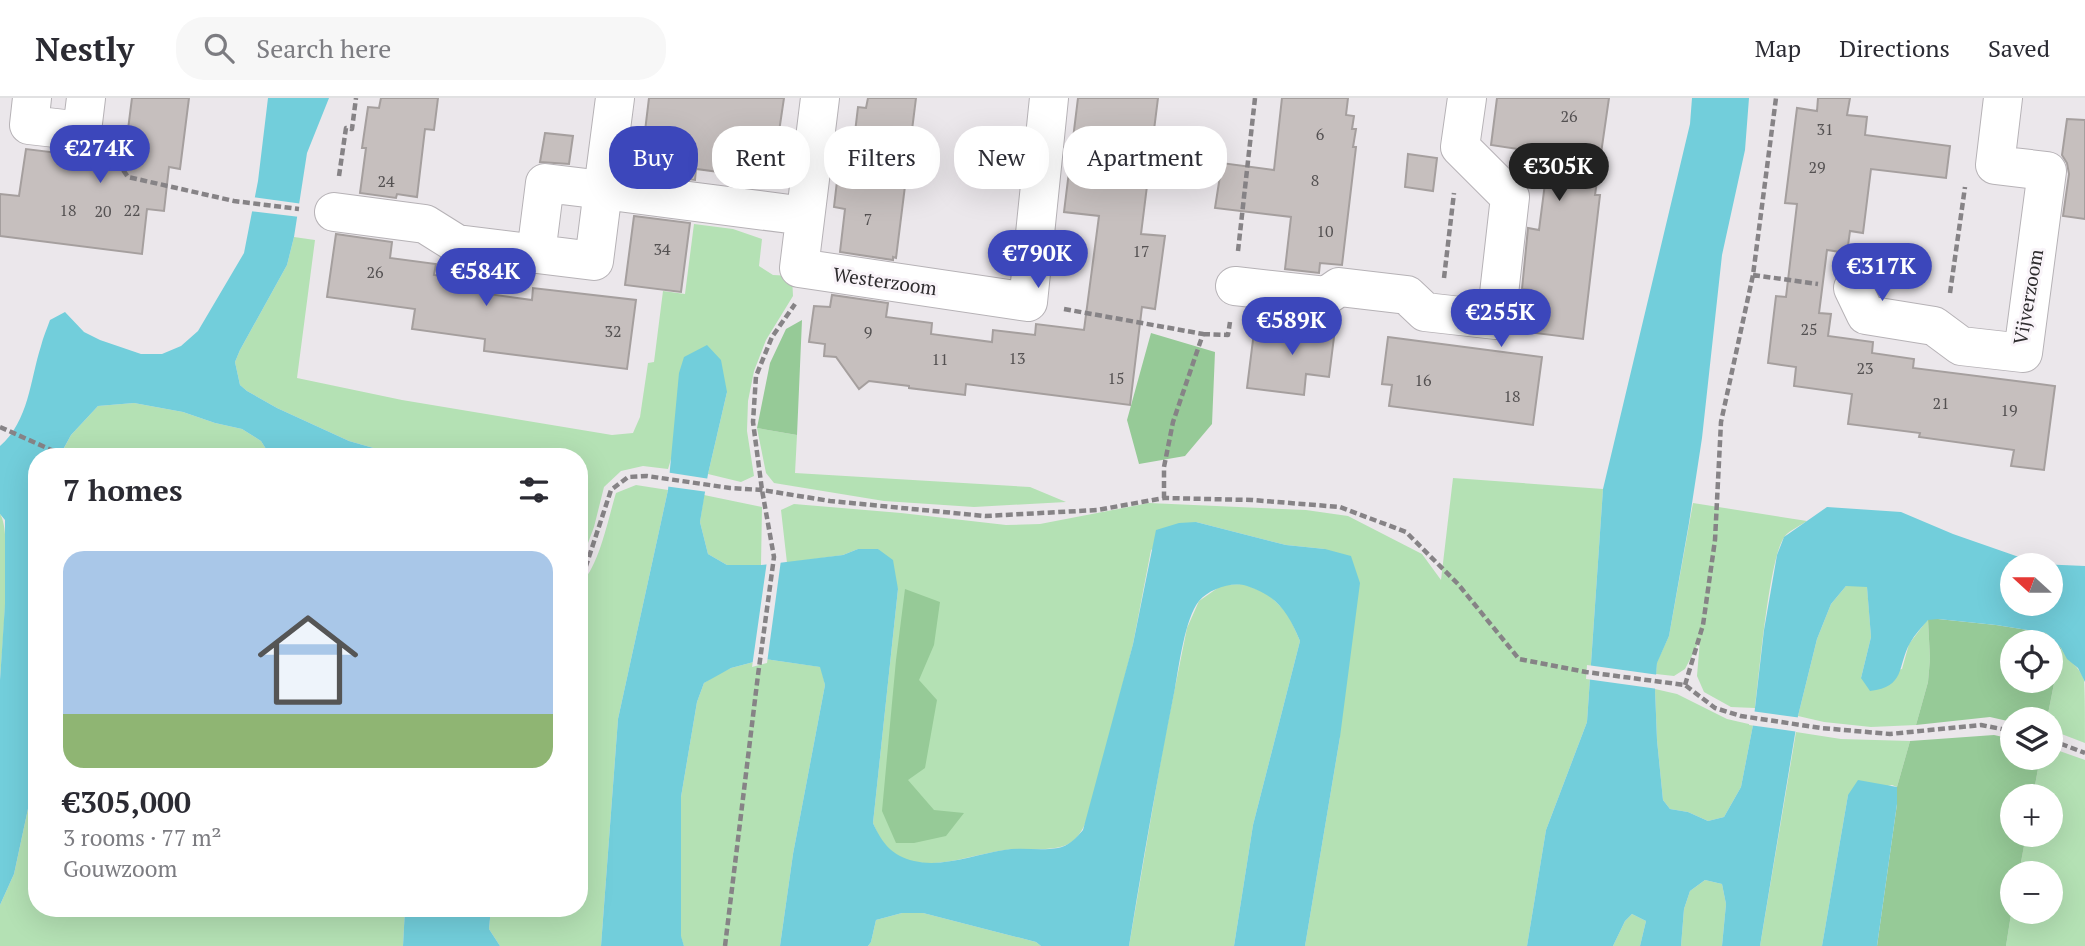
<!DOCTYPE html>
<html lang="en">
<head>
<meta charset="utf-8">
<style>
  body { margin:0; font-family:"PT Serif",serif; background:#f7f7f7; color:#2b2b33; height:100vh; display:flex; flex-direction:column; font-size:26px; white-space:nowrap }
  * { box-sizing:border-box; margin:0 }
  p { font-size:23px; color:#7c7c81 }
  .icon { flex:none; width:38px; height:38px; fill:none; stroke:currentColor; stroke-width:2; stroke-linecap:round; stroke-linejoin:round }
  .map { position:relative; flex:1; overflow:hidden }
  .drawer { position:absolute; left:28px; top:350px; width:560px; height:469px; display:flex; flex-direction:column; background:#fff; border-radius:28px; box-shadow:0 7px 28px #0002 }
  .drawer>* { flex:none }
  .top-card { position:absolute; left:609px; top:28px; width:665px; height:63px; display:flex; gap:14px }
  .needle { width:46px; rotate:291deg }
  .tools { position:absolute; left:2000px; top:455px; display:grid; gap:14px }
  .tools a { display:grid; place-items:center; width:63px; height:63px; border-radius:50%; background:#fff; box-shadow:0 7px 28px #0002; font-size:35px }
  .price { position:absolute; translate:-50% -60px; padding:0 16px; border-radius:24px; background:#3c47bb; color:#fff; font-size:23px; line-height:46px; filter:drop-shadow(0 2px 4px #0008) }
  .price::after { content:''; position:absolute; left:50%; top:42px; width:21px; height:16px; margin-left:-10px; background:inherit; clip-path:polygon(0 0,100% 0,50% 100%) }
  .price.active { background:#222; color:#fff }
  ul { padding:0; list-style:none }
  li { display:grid; align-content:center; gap:14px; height:371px; padding:0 35px }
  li+li { border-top:2px solid #e1e1e2 }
  li span { display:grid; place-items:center; height:217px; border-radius:21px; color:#555 }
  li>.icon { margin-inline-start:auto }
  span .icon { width:126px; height:126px; fill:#fffc; stroke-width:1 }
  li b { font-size:30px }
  h2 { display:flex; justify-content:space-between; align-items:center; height:84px; padding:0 35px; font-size:30px }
  .chip { padding:0 24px; border-radius:28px; background:#fff; box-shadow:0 7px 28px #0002; font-size:24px; line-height:63px }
  .chip.active { background:#3c47bb; color:#fff }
  header { display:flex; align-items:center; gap:42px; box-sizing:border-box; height:98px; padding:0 35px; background:#fff; border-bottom:2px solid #e1e1e2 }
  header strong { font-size:33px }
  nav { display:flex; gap:38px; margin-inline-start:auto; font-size:24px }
  .search { width:490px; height:63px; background:#f7f7f7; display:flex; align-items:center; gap:18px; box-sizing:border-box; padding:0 24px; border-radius:28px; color:#7c7c81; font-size:26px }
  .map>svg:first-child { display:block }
  .green { fill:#b4e1b4 }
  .forest { fill:#96ca97; fill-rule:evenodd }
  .water { fill:#72cedb; fill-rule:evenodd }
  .pier { fill:#ebe7eb }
  .building { fill:#c6bfbe; stroke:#a59f9e; stroke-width:2 }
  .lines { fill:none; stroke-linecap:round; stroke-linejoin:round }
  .minor-casing { stroke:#b6b2b6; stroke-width:40 }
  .path { stroke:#868386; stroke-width:4.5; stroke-dasharray:7 3.5; stroke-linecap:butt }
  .minor { stroke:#fff; stroke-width:38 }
  .labels { text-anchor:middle; stroke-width:6; stroke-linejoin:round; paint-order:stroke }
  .number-label { font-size:16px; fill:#545152 }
  .street-label { font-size:19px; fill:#2e2c2e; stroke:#f9f4f9 }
</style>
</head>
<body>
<header>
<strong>Nestly</strong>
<div class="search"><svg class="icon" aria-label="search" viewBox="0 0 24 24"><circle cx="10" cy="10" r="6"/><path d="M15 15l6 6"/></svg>Search here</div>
<nav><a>Map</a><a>Directions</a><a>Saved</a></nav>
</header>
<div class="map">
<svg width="2085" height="848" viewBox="0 0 2085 848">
  <rect width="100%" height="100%" fill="#ebe7eb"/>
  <path class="green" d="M 694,126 L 733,131 L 762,141 L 759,168 L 773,177 L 792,178 L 793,198 L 766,242 L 754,273 L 748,303 L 747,333 L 754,378 L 741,384 L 708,376 L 727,294 L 671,361 L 668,371 L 643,368 L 621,373 L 604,389 L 594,429 L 579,469 L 579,359 L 508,359 L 492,354 L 405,359 L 349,343 L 277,310 L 247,293 L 240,287 L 235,264 L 240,252 L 287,167 L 294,139 L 315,142 L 297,280 L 402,302 L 612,337 L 633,335 L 640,319 L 648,265 L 654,264 L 663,193 L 685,196 Z
    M 134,305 L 183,314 L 215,325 L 242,331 L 261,343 L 271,359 L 84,359 L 64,350 L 71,337 L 98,308 Z
    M 757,330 L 797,337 L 795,375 L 1030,389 L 1066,404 L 974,409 L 884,403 L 774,385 L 766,375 Z
    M 1453,380 L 1603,391 L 1587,624 L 1546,732 L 1527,848 L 1305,848 L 1340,639 L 1325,451 L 1286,447 L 1196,424 L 1151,452 L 1133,546 L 1090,714 C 1085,726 1081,738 1070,745 C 1055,755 1024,749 1006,752 C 972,756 926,777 894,756 C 883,749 878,737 873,725 L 898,491 L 878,451 L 858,451 L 843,457 L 787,465 L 781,412 L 794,406 L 901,415 L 1006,427 L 1040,426 L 1149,405 L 1306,412 L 1348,418 L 1422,456 L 1441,482 Z
    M 636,387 L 668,392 L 618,621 L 601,848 L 500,848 L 489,831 L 491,810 L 579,810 L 579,486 C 598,474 609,417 616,395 Z
    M 704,397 L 762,409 L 761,467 L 727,467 L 708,456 L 700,424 Z
    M 1693,405 L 1807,423 C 1800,428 1790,432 1785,438 C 1769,457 1759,580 1755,610 L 1731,609 L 1704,594 L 1697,578 L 1700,542 L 1685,571 L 1674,578 L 1656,576 L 1657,564 L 1669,538 Z
    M 0,416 C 13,433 2,554 0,582 Z
    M 1244,486 L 1268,496 L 1288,516 L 1300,543 L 1253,727 L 1234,848 L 1129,848 L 1164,644 L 1187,530 L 1199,503 L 1222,487 Z
    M 1846,488 L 1867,488 L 1871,539 L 1861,580 L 1902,571 L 1909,546 L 1928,521 L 1930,561 L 1928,584 L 1916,627 L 1871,629 L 1824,624 L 1798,618 L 1817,541 L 1831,506 Z
    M 2061,550 C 2067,562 2080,569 2084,582 C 2085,595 2085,630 2085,645 L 2051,632 L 2051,621 L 2047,621 Z
    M 765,561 L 821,569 L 825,587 L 793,756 L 780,848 L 684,848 L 681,839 L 681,699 L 697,604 L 704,585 L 716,577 L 731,570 Z
    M 1655,591 L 1677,596 L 1727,621 L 1753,627 L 1741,689 L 1724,719 L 1708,723 L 1688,714 L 1670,711 L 1663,702 L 1657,642 Z
    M 1796,634 L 1841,641 L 1910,643 L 1897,689 L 1892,687 L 1848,697 L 1822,848 L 1760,848 Z
    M 2051,650 L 2085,662 L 2085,848 L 2006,848 L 2012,810 L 2012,814 L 2051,814 L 2051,775 L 2019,775 L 2026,737 L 2051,737 L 2051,698 L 2033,698 L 2040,660 L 2051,660 Z
    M 37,657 L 37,810 L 321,810 L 339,815 L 346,810 L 405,810 L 403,848 L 0,848 L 0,807 L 14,776 L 29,706 Z
    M 1705,782 L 1722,786 L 1726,806 L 1722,848 L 1681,848 L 1684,811 L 1690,793 Z
    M 902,815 L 923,815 L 1036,844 L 1041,848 L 868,848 L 871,844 L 876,822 Z
    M 1632,816 L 1646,823 L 1640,848 L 1613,848 L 1625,823 Z"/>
  <path class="forest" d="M 802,222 L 797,337 L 757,330 L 770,265 L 786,231 Z
    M 1151,235 L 1215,254 L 1212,326 L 1185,358 L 1139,366 L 1127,322 Z
    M 905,491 L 940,504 L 934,547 L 919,582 L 937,602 L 925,670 L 908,682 L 934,712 L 964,715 L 946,738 L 914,745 L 896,745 L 882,713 L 896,562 Z
    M 1928,521 L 1938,521 L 1996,527 L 2046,535 L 2061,550 L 2047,621 L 2012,621 L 2012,624 L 1990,619 L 1916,627 L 1928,584 L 1930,561 ZM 2012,544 L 2051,544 L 2051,583 L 2012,583 Z
    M 1994,637 L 2012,641 L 2012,660 L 2040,660 L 2033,698 L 2012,698 L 2012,737 L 2026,737 L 2019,775 L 2012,775 L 2012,810 L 2006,848 L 1877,848 L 1897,706 L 1897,689 L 1910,643 Z"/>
  <path class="water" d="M 268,0 L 329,0 L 307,55 L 294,139 L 287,167 L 240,252 L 235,264 L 240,287 L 247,293 L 277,310 L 349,343 L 405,359 L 271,359 L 261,343 L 242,331 L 215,325 L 183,314 L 134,305 L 98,308 L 71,337 L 59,359 L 37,359 L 37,657 L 29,706 L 14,776 L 0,807 L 0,582 L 5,506 L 5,422 L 0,416 L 0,348 C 29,323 30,282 41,248 C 43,239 47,231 50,222 L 65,214 L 84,234 L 100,242 L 141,256 L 162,256 L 181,248 L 198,233 L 244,155 L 258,83 Z
    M 1692,0 L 1749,0 L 1745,52 L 1722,157 L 1702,340 L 1689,425 L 1669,538 L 1657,565 L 1655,591 L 1657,642 L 1663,702 L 1670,711 L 1688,714 L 1708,723 L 1724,719 L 1741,689 L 1753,627 L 1764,532 L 1777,457 L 1784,439 L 1827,409 L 1901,414 L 1953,436 L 2039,466 L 2085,468 L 2085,584 L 2078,570 L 2067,561 L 2061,550 L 2046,535 L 1996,527 L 1938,521 L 1928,522 C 1922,529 1915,536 1910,545 C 1897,568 1906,589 1870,593 L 1861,580 L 1871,539 L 1867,489 L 1846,488 L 1831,506 L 1817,541 L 1798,618 L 1760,848 L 1722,848 L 1726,806 L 1722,786 L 1705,782 L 1690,793 L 1684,811 L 1681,848 L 1640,848 L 1646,823 L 1632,816 L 1625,823 L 1613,848 L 1527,848 L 1546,732 L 1587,624 L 1603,391 L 1690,26 ZM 2012,467 L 2051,467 L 2051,506 L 2012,506 Z
    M 707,247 L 721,262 L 727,294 L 708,376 L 700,424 L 708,456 L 727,467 L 761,467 L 843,457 L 858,451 L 878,451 L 893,462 L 898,491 L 873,725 C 882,745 892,758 914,763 C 943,770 976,756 1004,752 C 1022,749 1040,753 1058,750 C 1069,748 1076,740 1083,732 L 1133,546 L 1156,432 L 1179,425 L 1196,424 L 1286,447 L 1325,451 L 1351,458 L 1360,485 L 1340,639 L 1305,848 L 1234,848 L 1253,727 L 1300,543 C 1288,515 1278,498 1247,488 C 1232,483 1209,491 1199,503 C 1185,520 1179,568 1175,590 C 1158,676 1143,762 1129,848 L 1041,848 L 1036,844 L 923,815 L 902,815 L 876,822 L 871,844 L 868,848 L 780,848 L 793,756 L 825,587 L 820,569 L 765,561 L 731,570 L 704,585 L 697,604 L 681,699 L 681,838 L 684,848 L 601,848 L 618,621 L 668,392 L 679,275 L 684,259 Z
    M 1858,682 L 1897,689 L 1897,706 L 1877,848 L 1822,848 L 1848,697 Z
    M 405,810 L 491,810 L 489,831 L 500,848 L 403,848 Z"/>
  <path class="pier" d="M 252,99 L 303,106 L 300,119 L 249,113 Z
    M 665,374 L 710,381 L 708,394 L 664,388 Z
    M 781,462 L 767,565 L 752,569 L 767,463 Z
    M 1587,567 L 1659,577 L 1658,591 L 1586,581 Z
    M 1751,613 L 1802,620 L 1799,634 L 1749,627 Z"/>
  <path class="building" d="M 132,0 L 189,0 L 180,71 L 169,69 L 164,113 L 147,111 L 142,156 L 0,138 L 0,96 L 19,98 L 26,51 L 124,63 Z
    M 381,0 L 438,0 L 434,32 L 425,31 L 417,99 L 397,96 L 396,100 L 360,95 L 366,50 L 362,50 L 368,9 L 379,10 Z
    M 649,0 L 784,0 L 772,81 L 696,71 L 695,82 L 639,75 L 641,63 L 629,61 L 633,31 L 645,33 Z
    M 868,0 L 916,0 L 896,160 L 893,159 L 893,162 L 840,154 L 845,111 L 834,109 L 841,49 L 853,51 L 858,9 L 866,10 Z
    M 1078,0 L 1158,0 L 1141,136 L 1165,138 L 1155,211 L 1142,209 L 1130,307 L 966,286 L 965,297 L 909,290 L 909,288 L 869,283 L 859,291 L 836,259 L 824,258 L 825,246 L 809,244 L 814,208 L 830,209 L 832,197 L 888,205 L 886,219 L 932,225 L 931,236 L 992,244 L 993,232 L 1035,237 L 1036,226 L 1084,232 L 1099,118 L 1064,114 Z
    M 1282,0 L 1348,0 L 1346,17 L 1354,18 L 1352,31 L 1356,31 L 1353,49 L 1356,49 L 1342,167 L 1320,165 L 1319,175 L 1285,171 L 1291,119 L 1215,110 L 1222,65 L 1274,72 Z
    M 1497,0 L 1609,0 L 1595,97 L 1600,97 L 1583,241 L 1527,234 L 1531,192 L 1522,191 L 1528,130 L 1539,132 L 1547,70 L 1535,69 L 1538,54 L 1491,47 Z
    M 1818,0 L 1850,0 L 1847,17 L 1867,19 L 1865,37 L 1950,48 L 1946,80 L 1871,71 L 1863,135 L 1850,133 L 1847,155 L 1827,152 L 1819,215 L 1831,216 L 1828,238 L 1873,244 L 1872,255 L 1914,261 L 1913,270 L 2055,288 L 2044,372 L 2011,368 L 2014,352 L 1919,339 L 1920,335 L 1848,326 L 1852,296 L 1794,288 L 1796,269 L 1768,265 L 1776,198 L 1786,199 L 1797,106 L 1785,105 L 1797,10 L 1817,13 Z
    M 2067,21 L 2085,22 L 2085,121 L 2063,118 L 2069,76 L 2067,65 L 2062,57 Z
    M 545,35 L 573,38 L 569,66 L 540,64 Z
    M 1408,56 L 1437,60 L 1433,93 L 1405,89 Z
    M 634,118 L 690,125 L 681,194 L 625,187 Z
    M 336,136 L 392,144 L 390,160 L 436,166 L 434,177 L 475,183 L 474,194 L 532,202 L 533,190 L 636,202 L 627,271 L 484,253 L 485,241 L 412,231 L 415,211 L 327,199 Z
    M 1299,218 L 1336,223 L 1329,279 L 1306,276 L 1304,297 L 1247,290 L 1254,234 L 1295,240 Z
    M 1388,239 L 1542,259 L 1533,327 L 1389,308 L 1392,287 L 1382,286 Z"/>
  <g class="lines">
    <defs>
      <path id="minor" d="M 32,0 L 29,27 L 82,33 L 86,0
        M 820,0 L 799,170 L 1028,204 L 1049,0
        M 334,114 L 425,126 L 457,146 L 594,163 L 603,92 L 805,118
        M 536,156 L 545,85 L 603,92 L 615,0
        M 1235,188 L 1326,198 L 1339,189 L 1407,197 L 1425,214 L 1496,222 L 1510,99 L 1460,49 L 1467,0
        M 1853,190 L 1866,217 L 1934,228 L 1961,248 L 2023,255 L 2047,73 L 1995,67 L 2003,0"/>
    </defs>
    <use href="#minor" class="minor-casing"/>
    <path class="path" d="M 111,55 L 128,79 L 234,103 L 299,111
      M 339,78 L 346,30 L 352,31 L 356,0
      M 1238,153 L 1255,0
      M 1753,177 L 1818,186
      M 1444,180 L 1454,95
      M 1950,195 L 1965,89
      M 1064,211 L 1203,236 L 1173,324 L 1164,369 L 1164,400
      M 1203,236 L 1228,237 L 1230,224
      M 0,329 L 67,359
      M 579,476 L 584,474 L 611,392 L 628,379 L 647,378 L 730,390 L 762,392 L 830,403 L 985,418 L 1097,412 L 1164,400 L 1252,402 L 1340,409 L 1406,434 L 1458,486 L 1519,561 L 1586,574 L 1685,587 L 1715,610 L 1741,618 L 1821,630 L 1890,636 L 1981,627 L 2012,633
      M 1685,587 L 1703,527 L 1715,442 L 1721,324 L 1753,177 L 1776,0
      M 2051,642 L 2085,655
      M 725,848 L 758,577 L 774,459 L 762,392 L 753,324 L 756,278 L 772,239 L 795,206"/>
    <use href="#minor" class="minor"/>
  </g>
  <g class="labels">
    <g class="number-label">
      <text x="1569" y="24">26</text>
      <text x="1825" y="37">31</text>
      <text x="1320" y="42">6</text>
      <text x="1817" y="75">29</text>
      <text x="1315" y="88">8</text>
      <text x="386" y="89">24</text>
      <text x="68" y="118">18</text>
      <text x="132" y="118">22</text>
      <text x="103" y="119">20</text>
      <text x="868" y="127">7</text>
      <text x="1325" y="139">10</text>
      <text x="662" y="157">34</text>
      <text x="1141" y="159">17</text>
      <text x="375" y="180">26</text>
      <text x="1809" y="237">25</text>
      <text x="613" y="239">32</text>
      <text x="868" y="240">9</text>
      <text x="1017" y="266">13</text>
      <text x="940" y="267">11</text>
      <text x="1865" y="276">23</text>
      <text x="1116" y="286">15</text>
      <text x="1423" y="288">16</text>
      <text x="1512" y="304">18</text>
      <text x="1941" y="311">21</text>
      <text x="2009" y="318">19</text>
    </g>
    <g class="street-label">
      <text transform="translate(885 183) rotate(8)" y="7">Westerzoom</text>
      <text transform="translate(2028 199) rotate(-80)" y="7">Vijverzoom</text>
    </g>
  </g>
</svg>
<div class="tools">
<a><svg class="needle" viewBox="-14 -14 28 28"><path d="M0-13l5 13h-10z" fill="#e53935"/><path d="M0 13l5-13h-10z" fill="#7c7c81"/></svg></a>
<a><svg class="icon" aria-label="locate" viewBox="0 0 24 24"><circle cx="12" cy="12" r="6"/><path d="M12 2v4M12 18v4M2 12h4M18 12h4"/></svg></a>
<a><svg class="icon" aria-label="layers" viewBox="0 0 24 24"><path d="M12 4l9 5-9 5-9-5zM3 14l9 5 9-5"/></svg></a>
<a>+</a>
<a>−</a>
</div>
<b class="price" style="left:100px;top:87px">€274K</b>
<b class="price active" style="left:1559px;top:105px">€305K</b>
<b class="price" style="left:1038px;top:192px">€790K</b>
<b class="price" style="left:1882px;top:205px">€317K</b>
<b class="price" style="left:486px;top:210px">€584K</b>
<b class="price" style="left:1501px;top:251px">€255K</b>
<b class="price" style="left:1292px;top:259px">€589K</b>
<div class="top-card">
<a class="chip active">Buy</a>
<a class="chip">Rent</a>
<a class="chip">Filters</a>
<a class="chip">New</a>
<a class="chip">Apartment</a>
</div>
<section class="drawer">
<h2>7 homes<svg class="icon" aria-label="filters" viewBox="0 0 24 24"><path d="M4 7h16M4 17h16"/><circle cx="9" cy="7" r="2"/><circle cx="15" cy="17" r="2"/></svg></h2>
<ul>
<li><span style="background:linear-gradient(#a9c7e8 75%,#8fb573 0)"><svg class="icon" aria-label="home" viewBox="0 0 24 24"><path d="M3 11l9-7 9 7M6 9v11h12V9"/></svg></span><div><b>€305,000</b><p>3 rooms · 77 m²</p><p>Gouwzoom</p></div></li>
</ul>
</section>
</div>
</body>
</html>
